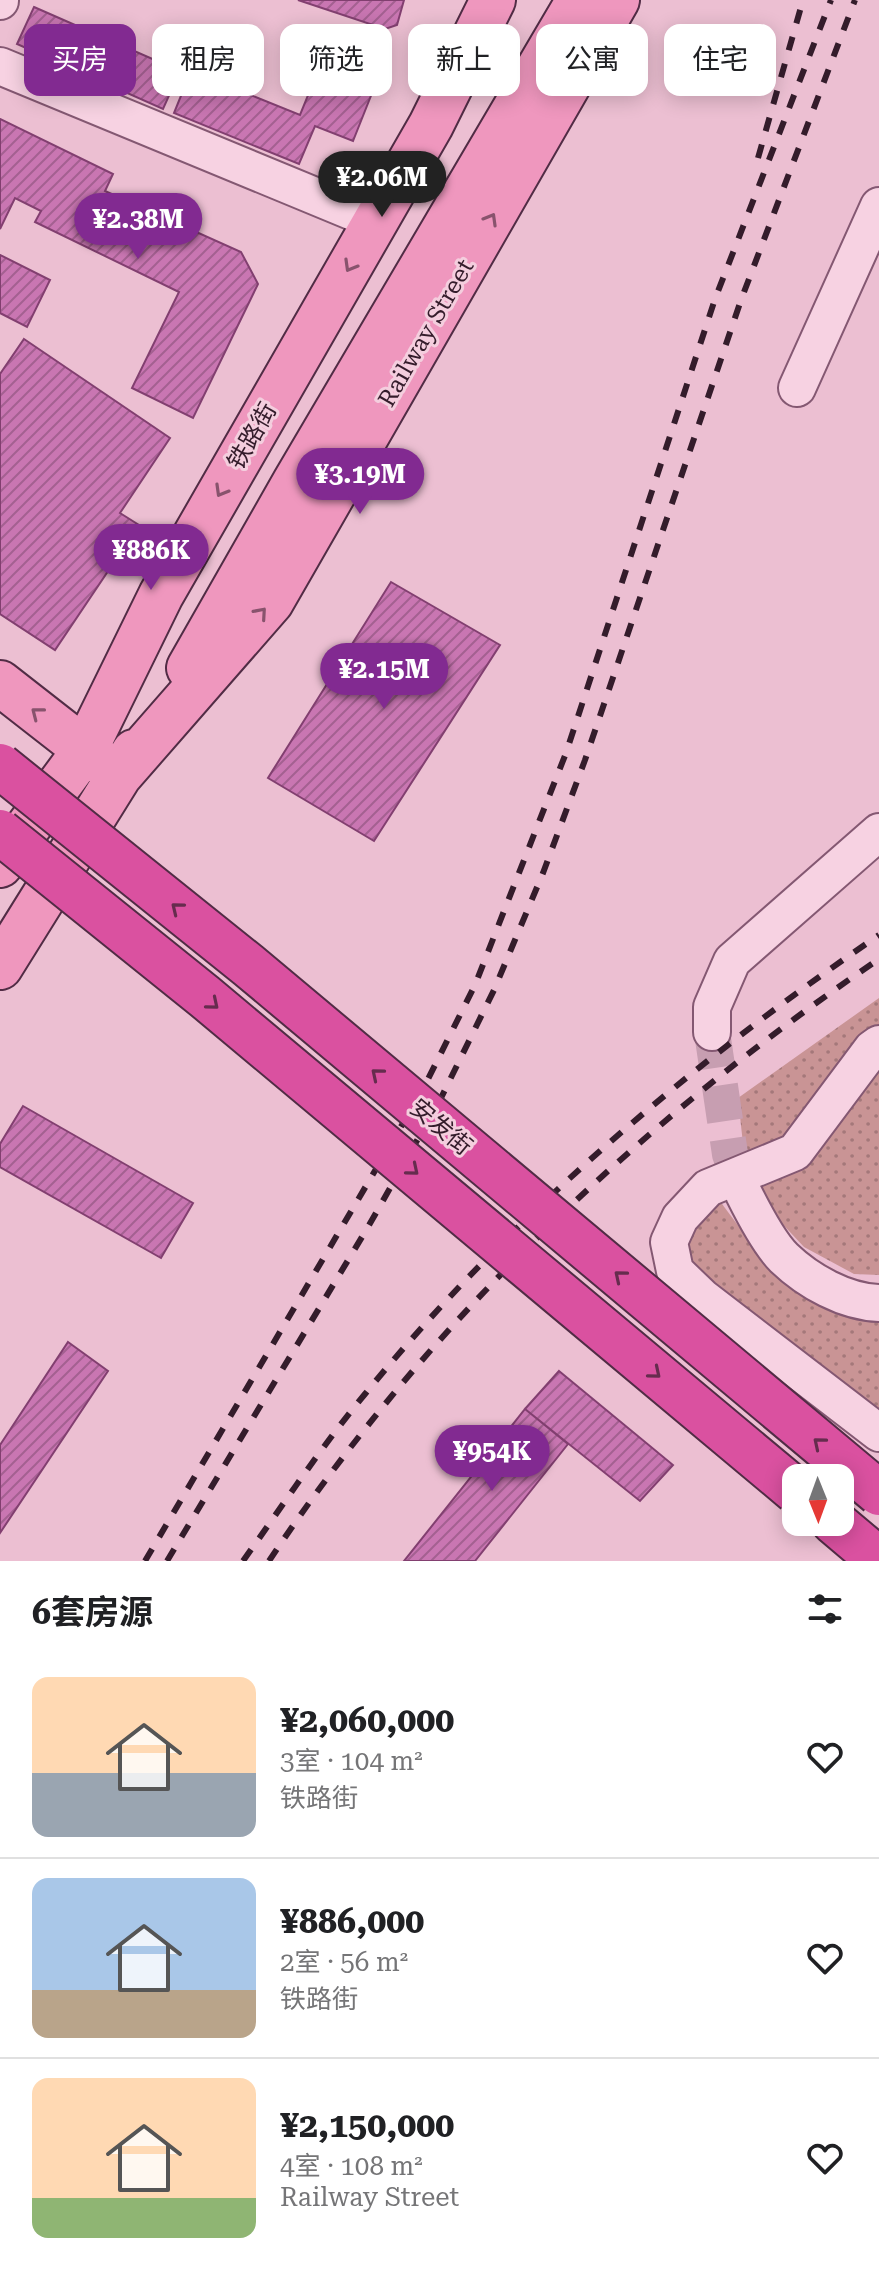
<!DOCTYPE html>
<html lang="zh">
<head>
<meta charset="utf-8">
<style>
  body { margin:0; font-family:"Roboto Serif","Noto Sans SC",serif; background:#f6f6f6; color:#202124; height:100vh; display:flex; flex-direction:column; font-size:30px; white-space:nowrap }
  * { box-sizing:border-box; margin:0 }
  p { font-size:26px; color:#757577 }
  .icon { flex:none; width:44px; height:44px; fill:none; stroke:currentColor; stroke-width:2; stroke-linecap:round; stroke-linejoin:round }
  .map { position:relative; height:1561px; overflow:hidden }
  .sheet { display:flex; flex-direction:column; background:#fff; flex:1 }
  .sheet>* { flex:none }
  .guide { position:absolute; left:24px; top:24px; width:832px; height:72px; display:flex; gap:16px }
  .needle { width:52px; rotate:179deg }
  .tools { position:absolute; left:782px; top:1464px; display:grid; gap:16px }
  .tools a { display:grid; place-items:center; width:72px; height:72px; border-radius:16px; background:#fff; box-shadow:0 4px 20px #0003; font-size:40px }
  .price { position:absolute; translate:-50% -68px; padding:0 18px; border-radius:28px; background:#822a91; color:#fff; font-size:26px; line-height:52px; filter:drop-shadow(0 2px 4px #0008) }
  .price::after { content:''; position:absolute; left:50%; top:48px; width:24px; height:18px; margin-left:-12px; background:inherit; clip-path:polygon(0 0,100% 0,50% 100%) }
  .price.selected { background:#222; color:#fff }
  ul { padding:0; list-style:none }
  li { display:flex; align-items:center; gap:24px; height:200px; padding:0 32px }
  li+li { border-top:2px solid #e0e0e0 }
  li span { display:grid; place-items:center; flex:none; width:224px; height:160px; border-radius:16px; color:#555 }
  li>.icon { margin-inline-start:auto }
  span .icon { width:96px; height:96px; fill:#fffc; stroke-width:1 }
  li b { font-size:34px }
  h2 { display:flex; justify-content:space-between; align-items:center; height:96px; padding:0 32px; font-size:34px }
  .chip { padding:0 28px; border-radius:16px; background:#fff; box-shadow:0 4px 20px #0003; font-size:28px; line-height:72px }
  .chip.selected { background:#822a91; color:#fff }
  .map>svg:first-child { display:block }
  .grass { fill:url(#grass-dots) }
  .building { fill:url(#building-hatch); stroke:#823f70; stroke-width:2 }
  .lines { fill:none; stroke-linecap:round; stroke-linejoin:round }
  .minor-tunnel { stroke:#c79eb1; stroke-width:36; stroke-dasharray:36 18; stroke-linecap:butt }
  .minor-casing { stroke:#845872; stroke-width:40 }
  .major-casing { stroke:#512c45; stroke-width:48 }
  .highway-casing { stroke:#512c45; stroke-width:48 }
  .minor { stroke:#f7d2e2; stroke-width:36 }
  .major { stroke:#ef97be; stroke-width:44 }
  .highway { stroke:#da51a0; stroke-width:44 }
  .rail { stroke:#341c2b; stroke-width:6; stroke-dasharray:14 14; stroke-linecap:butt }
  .highway-bridge-casing { stroke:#512c45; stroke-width:48; stroke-linecap:butt }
  .highway-bridge { stroke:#da51a0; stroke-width:44 }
  .oneway { stroke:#88536d }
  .oneway2 { stroke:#662c4e }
  .labels { text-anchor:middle; stroke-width:6; stroke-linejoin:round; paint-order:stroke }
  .street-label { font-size:24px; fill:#341c2b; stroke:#f4cede }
</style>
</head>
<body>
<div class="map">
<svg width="879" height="1561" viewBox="0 0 879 1561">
  <defs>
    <pattern id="grass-dots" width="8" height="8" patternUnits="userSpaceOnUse" patternTransform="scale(2)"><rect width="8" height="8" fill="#c99495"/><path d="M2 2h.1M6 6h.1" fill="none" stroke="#a4787a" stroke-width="1.8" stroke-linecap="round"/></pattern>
    <pattern id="building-hatch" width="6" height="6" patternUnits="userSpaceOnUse" patternTransform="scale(2)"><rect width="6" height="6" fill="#c976b2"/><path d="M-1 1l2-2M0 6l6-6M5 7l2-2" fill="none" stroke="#a46091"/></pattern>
  </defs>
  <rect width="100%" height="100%" fill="#ecbfd2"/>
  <path class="grass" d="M 879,998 L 879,1025 L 870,1032 L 784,1140 L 744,1153 L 738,1098 Z
    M 879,1068 L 879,1275 L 854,1274 L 804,1247 L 774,1215 L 755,1185 L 805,1163 L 825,1142 L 847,1108 Z
    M 719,1200 L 749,1240 L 879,1313 L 879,1418 L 691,1265 C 684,1231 696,1224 719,1200 Z"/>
  <path class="building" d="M 298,0 L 404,0 L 397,25 L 385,29 Z
    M 34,7 L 180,71 L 163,109 L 17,44 Z
    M 322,61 L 376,83 L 353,141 L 315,126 L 299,164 L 174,113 L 191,71 L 300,115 Z
    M 0,119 L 113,174 L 105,191 L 241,252 L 258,284 L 193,418 L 132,388 L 179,292 L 35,222 L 41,211 L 15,198 L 0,229 Z
    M 0,255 L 50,280 L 27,327 L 0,313 Z
    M 24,339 L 170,438 L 120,513 L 139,525 L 55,650 L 0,614 L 0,374 Z
    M 391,582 L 500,645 L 374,841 L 268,778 Z
    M 23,1106 L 193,1203 L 161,1258 L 0,1167 L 0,1144 Z
    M 68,1342 L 108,1371 L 0,1533 L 0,1445 Z
    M 559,1371 L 673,1465 L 640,1501 L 525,1409 Z
    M 525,1409 L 568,1444 L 475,1561 L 404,1561 Z"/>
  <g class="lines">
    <path class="minor-tunnel" d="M 712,1032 L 730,1154 L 744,1194"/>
    <defs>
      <path id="minor" d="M 0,1 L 0,0
        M 0,66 L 368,218
        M 797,388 L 879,206
        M 712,1032 L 712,1007 L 732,961 L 879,832
        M 879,1044 L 872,1049 L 795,1152 L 708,1188 L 680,1218 L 669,1242 L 675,1271 L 702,1297 L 879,1433
        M 744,1194 C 753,1212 770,1244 784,1258 C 808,1281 845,1302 879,1303"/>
      <path id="major" d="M 189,668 L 295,482 L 579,0
        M 0,683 L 119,776 L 134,752
        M 0,865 L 85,750 L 161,595 L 431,125 L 493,0
        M 0,967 L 119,776 L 271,602 L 617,0"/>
      <path id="highway" d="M 834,1522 L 879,1560"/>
    </defs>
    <use href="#minor" class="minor-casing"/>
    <use href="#major" class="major-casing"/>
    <use href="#highway" class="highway-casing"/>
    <use href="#minor" class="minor"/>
    <use href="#major" class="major"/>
    <use href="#highway" class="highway"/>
    <path class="rail" d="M 758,158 L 803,0
      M 145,1561 L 422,1091 L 475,985 L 566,753 L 715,299 L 831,0
      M 167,1561 L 368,1227 L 440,1100 L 494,990 L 543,873 L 585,760 L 741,300 L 855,0
      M 243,1561 C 283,1505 321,1447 365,1394 C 511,1215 689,1065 879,935
      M 269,1561 C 428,1321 642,1120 879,959"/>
    <defs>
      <path id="highway-bridge" d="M 0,766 L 248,965 L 879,1493
        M 0,832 L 204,996 L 796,1491"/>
    </defs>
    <use href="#highway-bridge" class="highway-bridge-casing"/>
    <use href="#highway-bridge" class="highway-bridge"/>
  </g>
  <defs><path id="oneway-chevron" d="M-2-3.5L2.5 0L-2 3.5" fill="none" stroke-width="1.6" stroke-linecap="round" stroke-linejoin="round" transform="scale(2)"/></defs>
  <g class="oneway">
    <use href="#oneway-chevron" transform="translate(491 219) rotate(-60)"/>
    <use href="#oneway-chevron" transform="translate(350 266) rotate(120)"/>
    <use href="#oneway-chevron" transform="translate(221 491) rotate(120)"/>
    <use href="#oneway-chevron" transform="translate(261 613) rotate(-49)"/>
    <use href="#oneway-chevron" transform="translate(37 713) rotate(-142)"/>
  </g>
  <g class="oneway2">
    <use href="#oneway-chevron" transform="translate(177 908) rotate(-141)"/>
    <use href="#oneway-chevron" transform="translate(213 1004) rotate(40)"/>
    <use href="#oneway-chevron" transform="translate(377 1074) rotate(-140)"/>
    <use href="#oneway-chevron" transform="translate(413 1170) rotate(40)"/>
    <use href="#oneway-chevron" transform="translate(620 1276) rotate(-140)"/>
    <use href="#oneway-chevron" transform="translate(655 1373) rotate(40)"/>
    <use href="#oneway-chevron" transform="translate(819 1443) rotate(-140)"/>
  </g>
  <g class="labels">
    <g class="street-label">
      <text transform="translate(426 333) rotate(-60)" y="8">Railway Street</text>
      <text transform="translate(252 436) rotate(-60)" y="8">铁路街</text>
      <text transform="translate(441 1127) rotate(40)" y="8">安发街</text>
    </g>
  </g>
</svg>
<div class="tools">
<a><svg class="needle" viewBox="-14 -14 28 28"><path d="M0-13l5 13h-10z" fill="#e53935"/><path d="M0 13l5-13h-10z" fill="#757577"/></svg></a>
</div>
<b class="price selected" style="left:382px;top:219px">¥2.06M</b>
<b class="price" style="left:138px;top:261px">¥2.38M</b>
<b class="price" style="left:360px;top:516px">¥3.19M</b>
<b class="price" style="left:151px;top:592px">¥886K</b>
<b class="price" style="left:384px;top:711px">¥2.15M</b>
<b class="price" style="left:492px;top:1493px">¥954K</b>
<div class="guide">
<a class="chip selected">买房</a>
<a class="chip">租房</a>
<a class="chip">筛选</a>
<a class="chip">新上</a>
<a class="chip">公寓</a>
<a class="chip">住宅</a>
</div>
</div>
<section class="sheet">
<h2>6套房源<svg class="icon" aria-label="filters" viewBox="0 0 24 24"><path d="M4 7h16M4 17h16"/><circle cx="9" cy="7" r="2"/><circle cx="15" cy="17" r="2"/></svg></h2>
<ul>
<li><span style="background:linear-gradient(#ffd9b3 60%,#9aa5b1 0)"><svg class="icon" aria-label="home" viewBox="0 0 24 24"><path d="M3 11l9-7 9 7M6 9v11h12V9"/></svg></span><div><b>¥2,060,000</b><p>3室 · 104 m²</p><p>铁路街</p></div><svg class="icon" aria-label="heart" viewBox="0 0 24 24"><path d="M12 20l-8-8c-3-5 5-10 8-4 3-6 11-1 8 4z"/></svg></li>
<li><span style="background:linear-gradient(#a9c7e8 70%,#b9a48a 0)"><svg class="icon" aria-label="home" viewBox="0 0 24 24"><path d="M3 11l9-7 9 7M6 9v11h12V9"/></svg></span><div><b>¥886,000</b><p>2室 · 56 m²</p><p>铁路街</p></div><svg class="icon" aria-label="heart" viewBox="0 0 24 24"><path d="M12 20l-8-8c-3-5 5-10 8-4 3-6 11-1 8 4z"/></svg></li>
<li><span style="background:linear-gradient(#ffd9b3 75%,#8fb573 0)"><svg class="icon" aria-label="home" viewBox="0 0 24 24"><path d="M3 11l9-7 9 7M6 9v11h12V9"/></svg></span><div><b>¥2,150,000</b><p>4室 · 108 m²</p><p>Railway Street</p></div><svg class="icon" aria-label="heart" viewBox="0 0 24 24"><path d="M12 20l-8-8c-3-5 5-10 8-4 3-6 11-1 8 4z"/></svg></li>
</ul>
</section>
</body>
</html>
